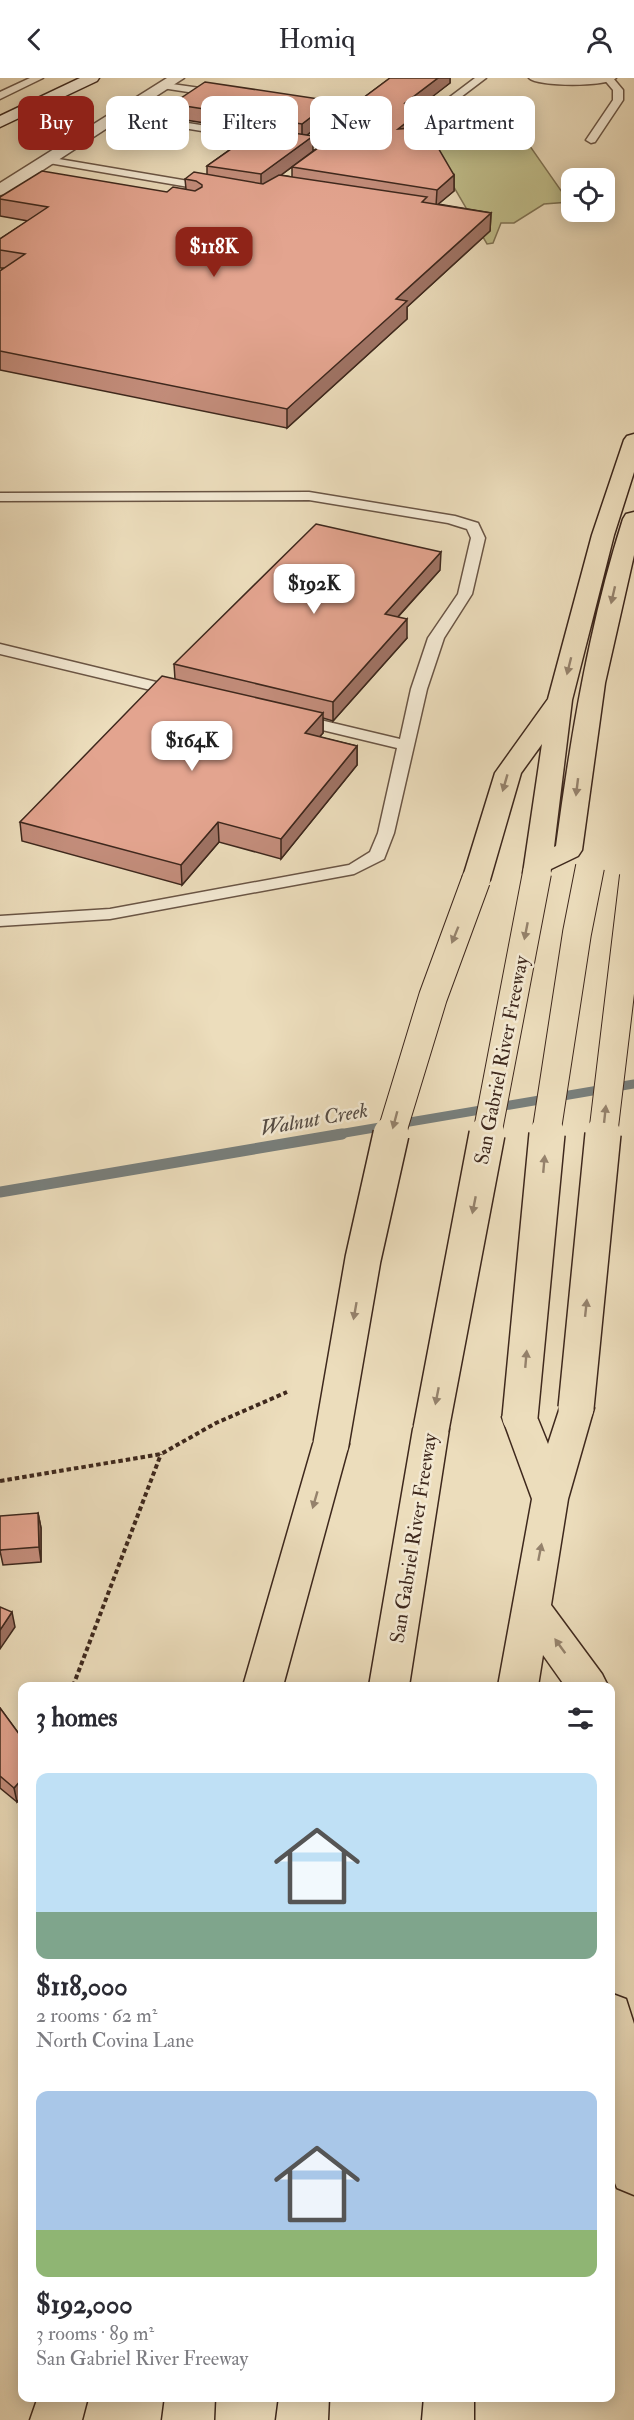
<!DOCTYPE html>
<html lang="en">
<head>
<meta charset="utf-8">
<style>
  body { margin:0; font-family:"IM FELL Double Pica",serif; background:#f7f7f7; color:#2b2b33; height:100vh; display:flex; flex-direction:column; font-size:22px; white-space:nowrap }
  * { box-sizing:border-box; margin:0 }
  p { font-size:20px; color:#7c7c81 }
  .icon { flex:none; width:33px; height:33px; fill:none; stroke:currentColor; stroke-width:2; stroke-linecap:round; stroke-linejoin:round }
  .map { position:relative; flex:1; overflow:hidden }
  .sheet { position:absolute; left:18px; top:1604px; width:597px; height:720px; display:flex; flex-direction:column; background:#fff; border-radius:12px; box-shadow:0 3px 15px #0003 }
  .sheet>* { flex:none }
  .banner { position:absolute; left:18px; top:18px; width:598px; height:54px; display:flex; gap:12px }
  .fabs { position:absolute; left:561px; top:90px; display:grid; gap:12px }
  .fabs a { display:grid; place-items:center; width:54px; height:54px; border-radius:12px; background:#fff; box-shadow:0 3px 15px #0003; font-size:30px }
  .price { position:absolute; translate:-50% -51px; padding:0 14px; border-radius:12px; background:#fff; color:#222; font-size:20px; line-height:39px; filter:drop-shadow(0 2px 3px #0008) }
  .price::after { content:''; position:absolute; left:50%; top:36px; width:18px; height:14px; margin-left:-9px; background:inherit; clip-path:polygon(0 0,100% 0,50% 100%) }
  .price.active { background:#8f2418; color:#fff }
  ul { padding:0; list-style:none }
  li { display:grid; align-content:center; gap:12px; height:318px; padding:0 18px }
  li span { display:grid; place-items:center; height:186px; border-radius:12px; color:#555 }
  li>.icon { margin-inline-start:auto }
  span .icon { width:108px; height:108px; fill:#fffc; stroke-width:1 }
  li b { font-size:26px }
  h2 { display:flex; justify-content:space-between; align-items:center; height:72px; padding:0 18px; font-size:26px }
  .chip { padding:0 21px; border-radius:12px; background:#fff; box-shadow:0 3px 15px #0003; font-size:21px; line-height:54px }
  .chip.active { background:#8f2418; color:#fff }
  header { display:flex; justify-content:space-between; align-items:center; height:78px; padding:0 18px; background:#fff; font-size:27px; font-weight:600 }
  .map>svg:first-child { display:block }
  .green { fill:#c0be8b; stroke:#7f7354; stroke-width:1.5 }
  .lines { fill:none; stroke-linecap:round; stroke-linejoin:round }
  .stream-far1 { stroke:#787f7c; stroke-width:9 }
  .stream { stroke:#787f7c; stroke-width:11 }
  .service-casing { stroke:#6a5545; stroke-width:3 }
  .minor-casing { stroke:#6a5545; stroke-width:3 }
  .secondary-casing { stroke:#3e281d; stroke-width:3 }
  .motorway-casing { stroke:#3e281d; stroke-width:3 }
  .path { stroke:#3e281d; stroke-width:4; stroke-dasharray:4.5 3; stroke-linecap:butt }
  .service { fill:#f3e9d3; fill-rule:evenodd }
  .minor { fill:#f3e9d3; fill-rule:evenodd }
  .secondary { fill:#f3e9d3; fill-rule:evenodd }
  .motorway { fill:#ecddbc; fill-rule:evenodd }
  .motorway-bridge-far1-casing { stroke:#3e281d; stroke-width:30; stroke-linecap:butt }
  .motorway-bridge-casing { stroke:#3e281d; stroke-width:38; stroke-linecap:butt }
  .motorway-bridge-far1 { stroke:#ecddbc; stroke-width:28 }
  .motorway-bridge { stroke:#ecddbc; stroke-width:35 }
  .wall { fill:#c38d7b; stroke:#3e281d; stroke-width:1.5; fill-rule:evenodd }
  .shaded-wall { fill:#9f7364; stroke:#3e281d; stroke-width:1.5 }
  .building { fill:#e3a48f; stroke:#3e281d; stroke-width:1.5 }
  .oneway { fill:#95826c }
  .labels { text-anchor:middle; stroke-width:5; stroke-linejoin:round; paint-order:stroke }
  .street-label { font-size:20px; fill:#3e281d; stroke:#f3e9d3 }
  .water-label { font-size:21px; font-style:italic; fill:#564c44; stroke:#f3e9d3 }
</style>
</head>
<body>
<header><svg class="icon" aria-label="back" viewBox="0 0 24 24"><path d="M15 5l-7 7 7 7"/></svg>Homiq<svg class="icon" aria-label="person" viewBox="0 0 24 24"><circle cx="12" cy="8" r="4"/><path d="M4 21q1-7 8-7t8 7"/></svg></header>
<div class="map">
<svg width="634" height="2342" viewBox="0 0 634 2342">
  <rect width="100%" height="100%" fill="#ecddbc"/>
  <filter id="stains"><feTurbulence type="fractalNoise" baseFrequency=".00333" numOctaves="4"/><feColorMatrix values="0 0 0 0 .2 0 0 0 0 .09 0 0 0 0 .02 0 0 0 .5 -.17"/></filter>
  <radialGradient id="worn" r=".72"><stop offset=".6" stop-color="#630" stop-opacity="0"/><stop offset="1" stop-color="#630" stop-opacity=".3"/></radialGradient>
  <path class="green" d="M 441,35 L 527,48 L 520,54 L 569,124 L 544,126 L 514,145 L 501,145 L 493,165 L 487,166 L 420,51 Z"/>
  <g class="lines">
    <path class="stream-far1" d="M 333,1057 L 634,1006"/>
    <path class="stream" d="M 0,1114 L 342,1056"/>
    <defs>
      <path id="service" d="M 30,0 L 43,0 L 0,21 L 0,14 Z
        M 475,0 L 486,0 L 440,35 L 434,35 L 434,31 Z
        M 603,0 L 613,0 L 623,12 L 623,22 L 595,64 L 591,65 L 586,62 L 613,22 L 613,12 Z
        M 165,5 L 221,13 L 226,16 L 221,19 L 162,10 L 162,6 Z
        M 118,34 L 328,67 L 333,70 L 314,84 L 309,81 L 319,72 L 115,39 L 113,37 Z
        M 47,79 L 212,107 L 217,110 L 212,113 L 43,84 L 42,82 Z
        M 309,414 L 455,438 L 478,445 L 485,460 L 472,516 L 444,560 L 427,611 L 394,755 L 384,781 L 354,796 L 110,841 L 0,848 L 0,838 L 110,831 L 349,787 L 370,774 L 378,755 L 397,670 L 289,644 L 287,641 L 295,636 L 400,661 L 411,611 L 428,560 L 458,516 L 471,460 L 467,451 L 448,445 L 309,422 L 0,423 L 0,415 Z
        M 0,566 L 185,611 L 188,614 L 180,619 L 0,576 Z"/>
      <path id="minor" d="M 167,0 L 184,0 L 6,116 L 0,117 L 0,105 Z
        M 529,0 L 616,0 C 608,9 537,9 529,0 Z"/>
      <path id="secondary" d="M 80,0 L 99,0 L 97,3 L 0,49 L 0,38 Z"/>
      <path id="motorway" d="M 634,356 L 634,394 L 614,457 L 572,622 L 554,769 L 556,768 C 571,657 589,548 623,441 L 626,436 L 634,434 L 634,477 L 605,605 L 582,772 L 578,778 L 551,791 L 547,801 L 537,803 L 527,801 L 523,795 L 542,666 L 521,695 L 490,802 L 486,808 L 476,810 L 466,808 L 462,802 L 495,695 L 548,621 L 592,457 L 624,362 L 627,358 Z
        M 576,1317 L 589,1320 L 594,1330 L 568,1421 L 551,1527 L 602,1596 L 608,1608 L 565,1608 L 543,1577 L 538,1608 L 498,1608 L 532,1421 L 502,1339 L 507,1329 L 520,1325 L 533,1329 L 548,1366 L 563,1320 Z
        M 431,1337 L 444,1341 L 449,1351 L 409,1608 L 369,1608 L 413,1351 L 418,1341 Z
        M 331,1352 L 344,1356 L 349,1366 L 283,1608 L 243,1608 L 313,1366 L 318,1356 Z
        M 610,1915 L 626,1921 L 634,1946 L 634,2117 L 617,2110 L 610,2093 Z
        M 38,2319 L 88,2319 L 82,2342 L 30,2342 Z
        M 165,2319 L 215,2319 L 214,2342 L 162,2342 Z
        M 279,2319 L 329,2319 L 328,2342 L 276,2342 Z
        M 424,2319 L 474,2319 L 474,2342 L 422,2342 Z"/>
    </defs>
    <use href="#service" class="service-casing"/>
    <use href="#minor" class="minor-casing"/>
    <use href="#secondary" class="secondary-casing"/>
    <use href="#motorway" class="motorway-casing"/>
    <path class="path" d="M 0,1403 L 161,1376 L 216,1345 L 287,1314
      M 73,1608 L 161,1376"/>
    <use href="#service" class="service"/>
    <use href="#minor" class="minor"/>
    <use href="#secondary" class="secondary"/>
    <use href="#motorway" class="motorway"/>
    <defs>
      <path id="motorway-bridge-far1" d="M 391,1057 L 433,919 L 476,802
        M 487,1057 L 537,795
        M 546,1057 L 577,855 L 590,789
        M 603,1057 L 634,798"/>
      <path id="motorway-bridge" d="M 576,1330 L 603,1056
        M 520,1339 L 547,1056
        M 431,1351 L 487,1056
        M 331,1366 L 363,1181 L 391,1056"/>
    </defs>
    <use href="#motorway-bridge-far1" class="motorway-bridge-far1-casing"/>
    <use href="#motorway-bridge" class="motorway-bridge-casing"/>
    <use href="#motorway-bridge-far1" class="motorway-bridge-far1"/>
    <use href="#motorway-bridge" class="motorway-bridge"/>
  </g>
  <path class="wall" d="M 390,0 L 450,0 L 450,5 L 421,27 L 427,28 L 427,43 L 418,50 L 454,97 L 454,113 L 438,126 L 491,135 L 490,153 L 407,229 L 407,241 L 287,350 L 0,292 L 0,193 L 4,190 L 0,190 L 0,161 L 28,143 L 0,138 L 0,119 L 167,114 L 186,111 L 185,101 L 207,97 L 207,88 L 256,53 L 173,40 L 172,26 L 332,23 L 332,37 L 307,57 L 313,73 L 325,65 L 318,64 L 318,49 L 355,26 ZM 292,89 L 292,99 L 281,97 Z
    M 440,492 L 398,539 L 407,560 L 333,643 L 323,640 L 323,655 L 319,659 L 357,668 L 357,687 L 281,781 L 219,764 L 182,807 L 22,763 L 20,744 L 175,601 L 174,586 Z
    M 38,1435 L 41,1450 L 41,1484 L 3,1487 L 0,1473 Z
    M 0,1630 L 22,1660 L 22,1718 L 17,1724 L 0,1710 Z"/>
  <path class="shaded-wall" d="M 438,0 L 450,0 L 450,5 L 405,40 L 405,25 Z
    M 332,23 L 332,37 L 302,61 L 302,46 Z
    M 427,28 L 427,43 L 398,66 L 398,51 Z
    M 313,58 L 313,73 L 261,112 L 261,96 Z
    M 454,97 L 454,113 L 436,128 L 437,112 Z
    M 491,135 L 490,153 L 407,229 L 407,241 L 287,350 L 287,331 L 396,221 Z
    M 441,474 L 440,492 L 384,554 L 385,536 Z
    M 407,541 L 407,560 L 333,643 L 333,624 Z
    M 323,635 L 323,655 L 305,675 L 305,655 Z
    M 357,668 L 357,687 L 281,781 L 281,761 Z
    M 218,744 L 219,764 L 182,807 L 181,787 Z
    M 38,1435 L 41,1450 L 41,1484 L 39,1469 Z
    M 12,1534 L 15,1549 L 0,1571 L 0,1552 Z
    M 22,1701 L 22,1718 L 17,1724 L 14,1710 Z"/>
  <path class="building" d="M 390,0 L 438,0 L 405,25 L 427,28 L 398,51 L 426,49 L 454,97 L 437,112 L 292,89 L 333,59 L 334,52 L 318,49 L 348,25 L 355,26 Z
    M 205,4 L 332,23 L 302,46 L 172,26 Z
    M 261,50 L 313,58 L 261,96 L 207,88 Z
    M 42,93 L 167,114 L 173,109 L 195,113 L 202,109 L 202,107 L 196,103 L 185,101 L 194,94 L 263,106 L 279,97 L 427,119 L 422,124 L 491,135 L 396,221 L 407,223 L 287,331 L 0,273 L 0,193 L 25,176 L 0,172 L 0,161 L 48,129 L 0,121 L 0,119 Z
    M 316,446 L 441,474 L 385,536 L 407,541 L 333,624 L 174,586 Z
    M 162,598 L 323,635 L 305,655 L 357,668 L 281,761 L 218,744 L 181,787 L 20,744 Z
    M 38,1435 L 39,1469 L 0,1472 L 0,1438 Z
    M 0,1529 L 12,1534 L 0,1552 Z
    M 0,1630 L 22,1660 L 22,1701 L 14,1710 L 0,1698 Z"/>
  <defs><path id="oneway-solid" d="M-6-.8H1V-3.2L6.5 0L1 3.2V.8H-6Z" transform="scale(1.5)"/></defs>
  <g class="oneway">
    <use href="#oneway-solid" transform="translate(613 517) rotate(103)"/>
    <use href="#oneway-solid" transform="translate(569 588) rotate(104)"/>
    <use href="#oneway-solid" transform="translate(505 705) rotate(106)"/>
    <use href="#oneway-solid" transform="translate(577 709) rotate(97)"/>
    <use href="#oneway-solid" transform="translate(526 853) rotate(101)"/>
    <use href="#oneway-solid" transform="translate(455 857) rotate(112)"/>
    <use href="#oneway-solid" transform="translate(605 1036) rotate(-84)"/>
    <use href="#oneway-solid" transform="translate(395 1042) rotate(105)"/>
    <use href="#oneway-solid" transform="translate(544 1086) rotate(-85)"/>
    <use href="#oneway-solid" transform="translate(474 1127) rotate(101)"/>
    <use href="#oneway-solid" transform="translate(586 1230) rotate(-84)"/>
    <use href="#oneway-solid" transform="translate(355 1233) rotate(100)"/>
    <use href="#oneway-solid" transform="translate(526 1281) rotate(-85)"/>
    <use href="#oneway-solid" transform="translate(437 1318) rotate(101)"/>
    <use href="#oneway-solid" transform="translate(315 1422) rotate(106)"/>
    <use href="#oneway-solid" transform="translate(540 1474) rotate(-79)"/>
    <use href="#oneway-solid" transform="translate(560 1568) rotate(-126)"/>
  </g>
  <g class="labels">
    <g class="street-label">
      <text transform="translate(501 982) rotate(-79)" y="7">San Gabriel River Freeway</text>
      <text transform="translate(413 1460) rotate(-81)" y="7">San Gabriel River Freeway</text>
    </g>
    <g class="water-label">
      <text transform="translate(314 1041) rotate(-10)" y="7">Walnut Creek</text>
    </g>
  </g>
  <rect width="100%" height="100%" filter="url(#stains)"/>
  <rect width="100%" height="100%" fill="url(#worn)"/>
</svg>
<div class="fabs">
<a><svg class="icon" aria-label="locate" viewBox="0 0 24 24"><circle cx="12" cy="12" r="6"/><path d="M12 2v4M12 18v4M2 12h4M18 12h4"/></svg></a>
</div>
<b class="price active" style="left:214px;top:200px">$118K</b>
<b class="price" style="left:314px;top:537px">$192K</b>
<b class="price" style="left:192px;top:694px">$164K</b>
<div class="banner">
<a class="chip active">Buy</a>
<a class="chip">Rent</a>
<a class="chip">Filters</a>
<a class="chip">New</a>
<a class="chip">Apartment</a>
</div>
<section class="sheet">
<h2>3 homes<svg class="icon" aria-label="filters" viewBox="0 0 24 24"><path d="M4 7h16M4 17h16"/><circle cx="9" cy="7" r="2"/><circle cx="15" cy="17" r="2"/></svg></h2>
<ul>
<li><span style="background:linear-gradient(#bfe0f5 75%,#7fa58c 0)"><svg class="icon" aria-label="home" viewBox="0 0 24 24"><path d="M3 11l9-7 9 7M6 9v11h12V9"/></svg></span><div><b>$118,000</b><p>2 rooms · 62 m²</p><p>North Covina Lane</p></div></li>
<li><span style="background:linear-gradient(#a9c7e8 75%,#8fb573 0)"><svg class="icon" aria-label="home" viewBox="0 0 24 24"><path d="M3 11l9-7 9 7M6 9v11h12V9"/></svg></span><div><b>$192,000</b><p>3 rooms · 89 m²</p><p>San Gabriel River Freeway</p></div></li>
</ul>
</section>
</div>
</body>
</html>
